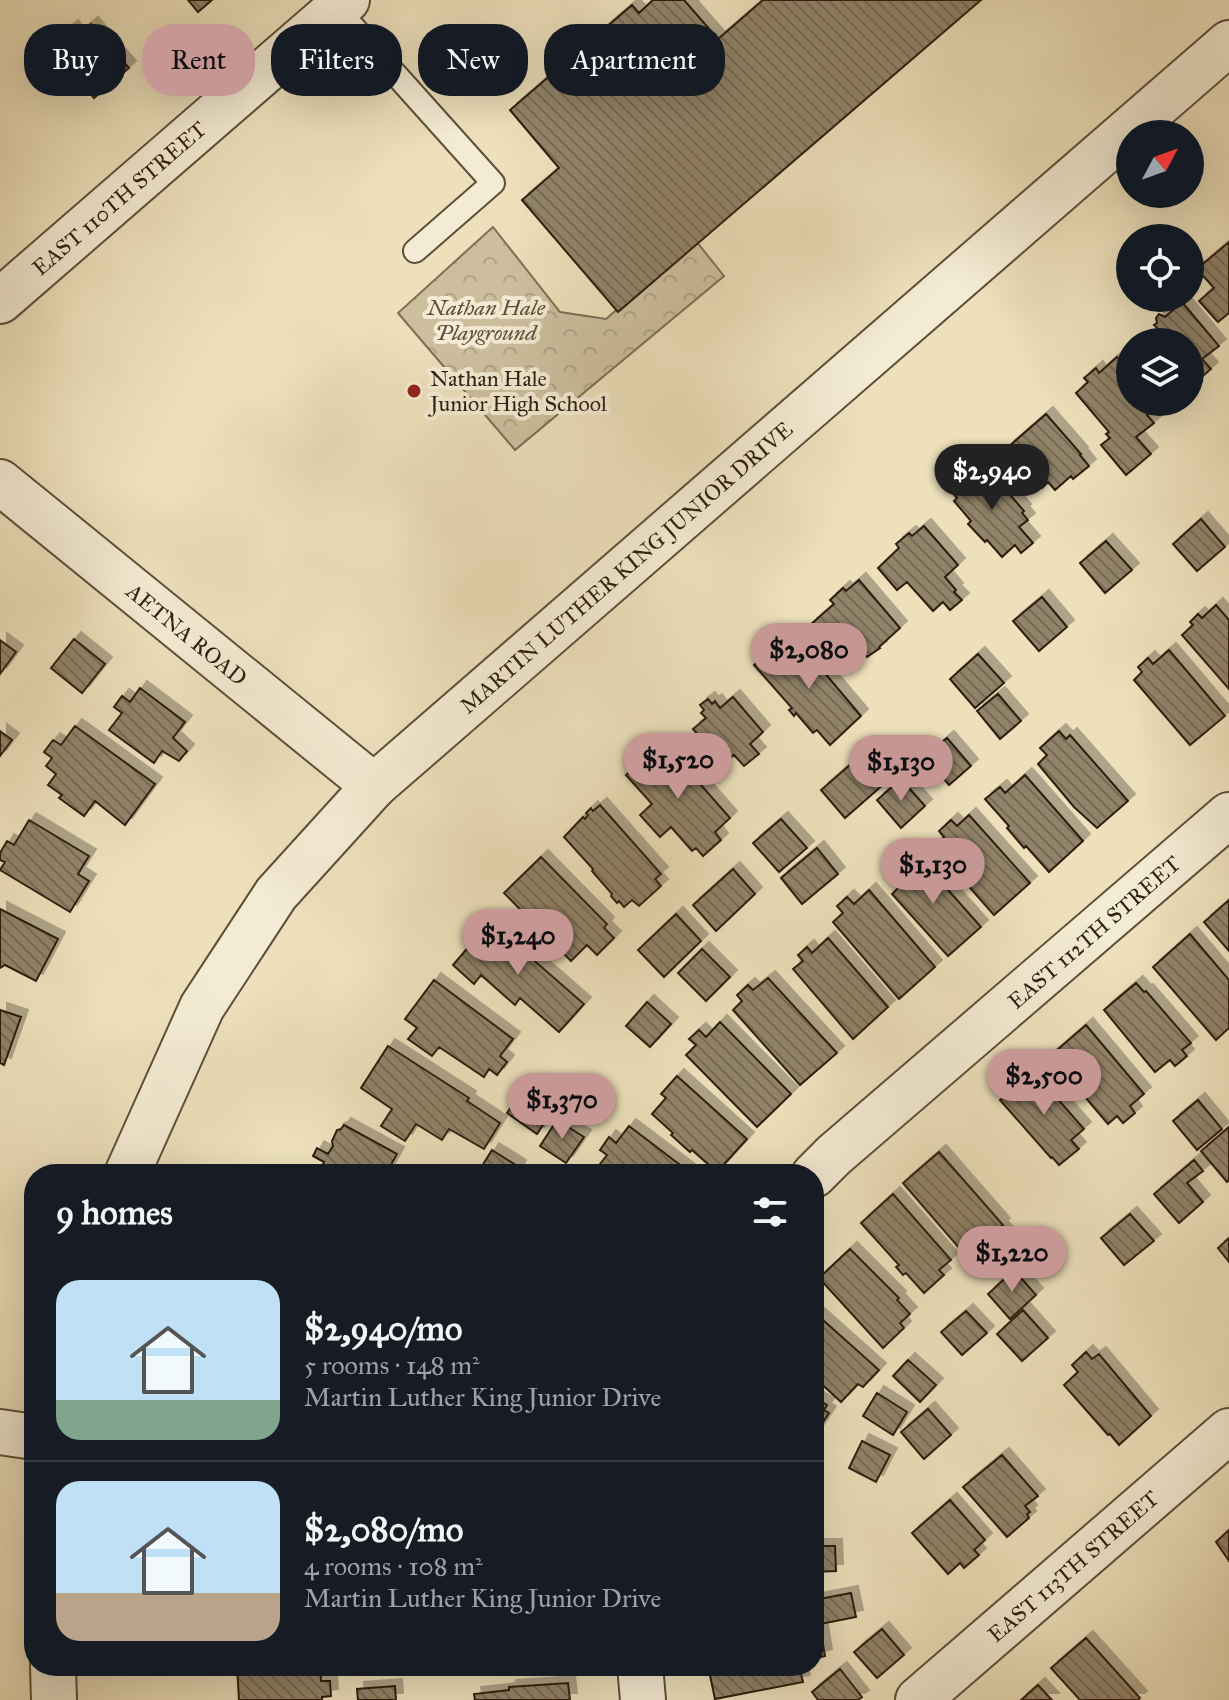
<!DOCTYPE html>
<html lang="en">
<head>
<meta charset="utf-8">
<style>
  body { margin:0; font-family:"IM FELL Great Primer",serif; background:#242831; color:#f1f3f6; height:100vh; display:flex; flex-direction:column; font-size:30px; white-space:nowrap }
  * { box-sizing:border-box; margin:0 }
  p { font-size:26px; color:#9ea1a6 }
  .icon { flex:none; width:44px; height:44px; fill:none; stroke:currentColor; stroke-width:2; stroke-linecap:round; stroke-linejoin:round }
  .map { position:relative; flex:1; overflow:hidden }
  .panel { position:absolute; left:24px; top:1164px; width:800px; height:512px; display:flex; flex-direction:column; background:#171b24; border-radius:32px; box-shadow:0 8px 32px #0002 }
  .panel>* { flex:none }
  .guide { position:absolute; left:24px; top:24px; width:800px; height:72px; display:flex; gap:16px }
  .needle { width:52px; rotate:49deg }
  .buttons { position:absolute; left:1116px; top:120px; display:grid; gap:16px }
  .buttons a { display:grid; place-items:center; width:88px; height:88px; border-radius:50%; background:#171b24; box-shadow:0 8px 32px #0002; font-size:40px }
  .price { position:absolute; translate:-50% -68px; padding:0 18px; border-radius:28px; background:#c59692; color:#111; font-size:26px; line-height:52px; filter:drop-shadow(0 2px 4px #0008) }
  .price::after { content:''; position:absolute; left:50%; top:48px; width:24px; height:18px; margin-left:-12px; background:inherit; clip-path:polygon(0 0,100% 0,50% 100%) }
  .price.selected { background:#222; color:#fff }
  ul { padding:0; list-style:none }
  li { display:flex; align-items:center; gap:24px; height:200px; padding:0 32px }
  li+li { border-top:2px solid #363941 }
  li span { display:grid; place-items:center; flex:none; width:224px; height:160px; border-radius:24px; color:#555 }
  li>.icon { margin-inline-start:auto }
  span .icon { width:96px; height:96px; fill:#fffc; stroke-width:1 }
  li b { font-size:34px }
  h2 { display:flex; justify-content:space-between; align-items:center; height:96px; padding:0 32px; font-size:34px }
  .chip { padding:0 28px; border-radius:32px; background:#171b24; box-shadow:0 8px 32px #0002; font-size:28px; line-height:72px }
  .chip.selected { background:#c59692; color:#111 }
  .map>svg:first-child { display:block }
  .park { fill:url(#park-crowns); stroke:#7e6f57; stroke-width:2 }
  .building { fill:url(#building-back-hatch); stroke:#2e1f10; stroke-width:2; filter:url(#shadow) }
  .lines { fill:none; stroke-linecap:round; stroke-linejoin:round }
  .service-casing { stroke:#5e4f3b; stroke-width:26 }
  .minor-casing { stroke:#5e4f3b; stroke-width:48 }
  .tertiary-casing { stroke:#5e4f3b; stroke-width:48 }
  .service { stroke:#f3ebd3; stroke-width:22 }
  .minor { stroke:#f3ebd3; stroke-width:44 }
  .tertiary { stroke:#f3ebd3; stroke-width:44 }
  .poi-dot { fill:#8f2418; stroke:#f3ebd3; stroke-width:3 }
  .labels { text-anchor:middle; stroke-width:8; stroke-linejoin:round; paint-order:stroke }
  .street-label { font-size:22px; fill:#2e1f10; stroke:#f3ebd3 }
  .park-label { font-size:22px; font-style:italic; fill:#5e4f3b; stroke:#f3ebd3 }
  .poi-label { font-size:22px; fill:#2e1f10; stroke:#f3ebd3; text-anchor:start }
</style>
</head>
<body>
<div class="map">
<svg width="1229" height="1700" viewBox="0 0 1229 1700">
  <defs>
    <pattern id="park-crowns" width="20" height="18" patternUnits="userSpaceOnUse" patternTransform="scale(2)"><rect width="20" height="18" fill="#cdbf9e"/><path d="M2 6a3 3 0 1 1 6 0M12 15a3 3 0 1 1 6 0" fill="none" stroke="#b0a487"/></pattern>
    <pattern id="building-back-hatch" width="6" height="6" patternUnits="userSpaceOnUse" patternTransform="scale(2)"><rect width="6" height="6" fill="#918369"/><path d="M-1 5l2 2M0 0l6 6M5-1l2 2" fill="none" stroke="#776b55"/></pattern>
    <filter id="shadow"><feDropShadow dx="7" dy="-7" stdDeviation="0" flood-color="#0004"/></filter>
  </defs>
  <rect width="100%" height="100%" fill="#ede0bb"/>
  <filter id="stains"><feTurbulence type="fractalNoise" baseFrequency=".0025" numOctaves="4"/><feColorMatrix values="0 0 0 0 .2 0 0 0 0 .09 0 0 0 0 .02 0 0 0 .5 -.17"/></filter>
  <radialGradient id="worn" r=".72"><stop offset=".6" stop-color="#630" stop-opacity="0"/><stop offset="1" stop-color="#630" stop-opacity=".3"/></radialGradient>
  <path class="park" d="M 493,227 L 560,312 L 606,319 L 696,241 L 724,276 L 515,450 L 398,313 Z"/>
  <path class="building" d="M 188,0 L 212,0 L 198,12 Z
    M 653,0 L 684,0 L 718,39 L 763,0 L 981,0 L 618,312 L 522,200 L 559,168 L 510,110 L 632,5 L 639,13 Z
    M 91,24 L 129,68 L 94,98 L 73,72 L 70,75 L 64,69 L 68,66 L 50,45 L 71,27 L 78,35 Z
    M 1229,242 L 1229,313 L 1218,322 L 1199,301 L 1214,288 L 1197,269 Z
    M 1182,302 L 1219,346 L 1202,359 L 1211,369 L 1190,387 L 1190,342 L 1147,342 L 1160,331 L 1154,325 L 1157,323 L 1156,318 L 1159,314 L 1165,317 Z
    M 1117,357 L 1130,372 L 1130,402 L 1155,402 L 1158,405 L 1147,415 L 1154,423 L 1136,437 L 1151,454 L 1126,475 L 1101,445 L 1110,438 L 1106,434 L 1109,432 L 1076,393 L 1088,382 L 1084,378 L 1096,368 L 1099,373 Z
    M 1046,414 L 1081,454 L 1080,455 L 1089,466 L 1073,479 L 1071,476 L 1055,490 L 1048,482 L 1042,488 L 1007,448 Z
    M 986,467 L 1024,511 L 1022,513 L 1028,520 L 1019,527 L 1033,543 L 1021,553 L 1015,545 L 1002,557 L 987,540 L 985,542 L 968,524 L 971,521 L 954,501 L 957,498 L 951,491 L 971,473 L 974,477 Z
    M 1201,519 L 1225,547 L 1197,571 L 1173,544 Z
    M 924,526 L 958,565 L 945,577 L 956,590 L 954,592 L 962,600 L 950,610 L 943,602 L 933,611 L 907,582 L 897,590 L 878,568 L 899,548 L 896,544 L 909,533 L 912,536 Z
    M 1106,541 L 1132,570 L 1105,593 L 1080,563 Z
    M 859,580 L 900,628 L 879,647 L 880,648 L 867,657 L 861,650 L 854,655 L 837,636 L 827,644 L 810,625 L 834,604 L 830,600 L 843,588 L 846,591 Z
    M 1042,597 L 1067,627 L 1039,651 L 1013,621 Z
    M 1216,605 L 1229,620 L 1229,689 L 1182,635 L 1193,625 L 1190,622 L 1198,614 L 1202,618 Z
    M 74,639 L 105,664 L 82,693 L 51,668 Z
    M 796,639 L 861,716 L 830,745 L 817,730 L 813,733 L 796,713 L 794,716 L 789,710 L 792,708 L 754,665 L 770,650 L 776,657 Z
    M 0,640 L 16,652 L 0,674 Z
    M 1169,650 L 1225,716 L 1190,745 L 1134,680 L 1142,672 L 1138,667 L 1148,658 L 1153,664 Z
    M 978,654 L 1004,683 L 975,708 L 950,679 Z
    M 140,688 L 185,722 L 173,738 L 187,751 L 179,761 L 162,751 L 154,763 L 109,730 L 122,713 L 114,707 L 122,696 L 130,702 Z
    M 998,694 L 1021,721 L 1000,739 L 977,711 Z
    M 733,697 L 763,732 L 750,744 L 759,754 L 744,766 L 734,755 L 723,764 L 693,729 L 706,718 L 701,713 L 704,710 L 700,705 L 708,699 L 712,704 L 715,701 L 720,708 Z
    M 75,726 L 155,784 L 125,825 L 95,801 L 84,816 L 59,798 L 62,795 L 48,785 L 56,774 L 46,766 L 52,758 L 44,752 L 53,740 L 61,745 Z
    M 0,731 L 12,740 L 0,756 Z
    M 1059,731 L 1066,739 L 1070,735 L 1128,801 L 1097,828 L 1074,807 L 1038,764 L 1047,755 L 1040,748 Z
    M 947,738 L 971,766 L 949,785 L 925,757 Z
    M 663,742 L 730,818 L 715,832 L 721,840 L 703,856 L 696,848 L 692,851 L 671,827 L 660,837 L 640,815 L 652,804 L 626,775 Z
    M 867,750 L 892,777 L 845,818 L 821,790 Z
    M 1025,775 L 1083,841 L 1049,872 L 1026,846 L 1024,848 L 1007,828 L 1009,826 L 985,799 L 1000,787 L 1005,793 Z
    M 901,779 L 925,806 L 901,828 L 877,800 Z
    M 600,805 L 661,874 L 655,879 L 661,886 L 639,906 L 632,900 L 624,907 L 619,901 L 617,903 L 611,896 L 612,894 L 592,871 L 593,869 L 564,837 L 583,817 L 585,819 L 588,815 L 586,813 L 591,808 L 593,811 Z
    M 969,815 L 1030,883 L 994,915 L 934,847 L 944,837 L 939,831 L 951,820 L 957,826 Z
    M 781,819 L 807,848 L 779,872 L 753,843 Z
    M 29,820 L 89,856 L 78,874 L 89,881 L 70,912 L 0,870 L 5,862 L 0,860 L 0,853 L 7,841 L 14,845 Z
    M 817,848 L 838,874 L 802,904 L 781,878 Z
    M 908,856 L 919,870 L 925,864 L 981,927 L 948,956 L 892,894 L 899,887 L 887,874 Z
    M 541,857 L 607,924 L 604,928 L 614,938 L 597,955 L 587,945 L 571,961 L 504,893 Z
    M 733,869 L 755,894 L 716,931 L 693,905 Z
    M 869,890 L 935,967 L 899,999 L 833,922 L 843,913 L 837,906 L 847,897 L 854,904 Z
    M 1229,900 L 1229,951 L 1204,922 Z
    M 0,909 L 58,939 L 36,981 L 5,965 L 0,968 Z
    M 676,914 L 701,941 L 664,977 L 638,950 Z
    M 490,922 L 584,1004 L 559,1032 L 520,998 L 515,1005 L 481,975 L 474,984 L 453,965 Z
    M 1190,934 L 1229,980 L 1229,1028 L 1216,1040 L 1153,967 Z
    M 828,938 L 888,1007 L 853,1039 L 793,969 L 803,961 L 798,955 L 807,947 L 812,953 Z
    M 702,949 L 730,977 L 706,1001 L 678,973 Z
    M 768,978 L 837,1053 L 800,1085 L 733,1010 L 742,1001 L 737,995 L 748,985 L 753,990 Z
    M 434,980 L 513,1039 L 500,1056 L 507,1062 L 497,1075 L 489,1069 L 484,1077 L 439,1047 L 432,1056 L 408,1039 L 417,1028 L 405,1019 Z
    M 1136,983 L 1144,992 L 1146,991 L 1191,1043 L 1182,1050 L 1187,1056 L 1175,1066 L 1170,1060 L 1155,1072 L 1104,1010 Z
    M 647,1002 L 671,1024 L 650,1047 L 626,1026 Z
    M 0,1010 L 21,1017 L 4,1065 L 0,1063 Z
    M 720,1022 L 791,1094 L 757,1127 L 686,1055 L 696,1045 L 689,1039 L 699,1030 L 706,1037 Z
    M 1086,1025 L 1144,1094 L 1130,1106 L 1135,1113 L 1123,1123 L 1117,1116 L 1108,1124 L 1050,1056 Z
    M 388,1046 L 469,1098 L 467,1101 L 500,1123 L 484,1149 L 449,1129 L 442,1140 L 416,1124 L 405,1141 L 381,1126 L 392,1109 L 361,1088 Z
    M 1033,1071 L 1084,1129 L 1071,1140 L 1079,1149 L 1059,1165 L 1052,1157 L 1051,1158 L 1000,1100 Z
    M 677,1076 L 747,1139 L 717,1172 L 692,1150 L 690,1152 L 671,1135 L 673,1133 L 652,1114 L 666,1098 L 661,1094 Z
    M 526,1085 L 556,1105 L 537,1134 L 507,1113 Z
    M 1198,1100 L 1222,1129 L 1197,1150 L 1173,1121 Z
    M 557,1120 L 584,1137 L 566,1163 L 540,1146 Z
    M 344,1125 L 397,1154 L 387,1172 L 377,1167 L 374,1174 L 337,1174 L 322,1166 L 324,1162 L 313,1156 L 317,1148 L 328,1154 L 333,1146 L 332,1141 L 337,1130 L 341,1129 Z
    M 629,1126 L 692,1174 L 613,1174 L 600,1164 L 607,1155 L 600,1150 L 609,1137 L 616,1143 Z
    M 1229,1127 L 1229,1181 L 1227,1182 L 1201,1151 Z
    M 492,1150 L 519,1167 L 515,1174 L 477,1174 Z
    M 939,1152 L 1003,1225 L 1000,1227 L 1006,1234 L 981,1256 L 975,1249 L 966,1256 L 903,1183 Z
    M 1194,1160 L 1203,1171 L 1187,1183 L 1203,1202 L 1179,1223 L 1154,1194 Z
    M 893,1194 L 951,1260 L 939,1270 L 944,1275 L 924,1293 L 906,1273 L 903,1275 L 896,1267 L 899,1265 L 861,1223 Z
    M 1130,1214 L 1154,1241 L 1124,1265 L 1101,1238 Z
    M 1229,1238 L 1229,1262 L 1218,1248 Z
    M 850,1249 L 899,1298 L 897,1300 L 910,1314 L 900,1323 L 904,1328 L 883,1348 L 819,1278 Z
    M 1014,1270 L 1036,1295 L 1010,1319 L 988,1294 Z
    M 1023,1310 L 1048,1338 L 1022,1361 L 997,1334 Z
    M 966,1311 L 987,1333 L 962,1355 L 941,1332 Z
    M 814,1312 L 879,1370 L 863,1387 L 858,1384 L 841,1402 L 814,1377 Z
    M 1086,1352 L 1092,1359 L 1099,1354 L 1151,1416 L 1119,1445 L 1110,1434 L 1108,1435 L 1064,1385 L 1078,1372 L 1072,1365 Z
    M 908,1360 L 936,1385 L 920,1402 L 893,1376 Z
    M 877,1393 L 907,1412 L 893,1435 L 863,1416 Z
    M 814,1397 L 827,1405 L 824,1410 L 829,1413 L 817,1431 L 814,1429 Z
    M 928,1409 L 951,1435 L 924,1459 L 901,1432 Z
    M 862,1441 L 890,1455 L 876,1482 L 849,1468 Z
    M 1002,1455 L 1038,1496 L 1025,1506 L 1030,1512 L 1027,1514 L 1029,1518 L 1007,1537 L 963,1487 Z
    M 950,1500 L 985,1540 L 974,1550 L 979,1555 L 964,1568 L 960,1563 L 948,1574 L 912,1533 Z
    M 1229,1530 L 1229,1561 L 1216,1542 Z
    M 814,1546 L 835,1546 L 836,1571 L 814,1572 Z
    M 851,1593 L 856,1617 L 815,1625 L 814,1600 Z
    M 820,1626 L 825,1656 L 814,1659 L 814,1627 Z
    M 882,1629 L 904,1655 L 877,1678 L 854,1652 Z
    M 1086,1638 L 1140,1698 L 1138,1700 L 1080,1700 L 1051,1668 Z
    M 237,1666 L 320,1666 L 321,1681 L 330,1681 L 331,1696 L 322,1697 L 322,1700 L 239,1700 Z
    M 708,1666 L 808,1666 L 809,1668 L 800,1670 L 803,1682 L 715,1699 Z
    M 840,1669 L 862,1697 L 858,1700 L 818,1700 L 812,1692 Z
    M 568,1683 L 570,1700 L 475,1700 L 474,1694 L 509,1690 L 509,1687 Z
    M 1038,1685 L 1052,1700 L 1021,1700 Z
    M 395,1686 L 396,1700 L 358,1700 L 357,1689 Z"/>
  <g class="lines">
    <defs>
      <path id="service" d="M 337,9 L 493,183 L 415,251"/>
      <path id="minor" d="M 0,301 L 347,0
        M 0,482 L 374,786
        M 814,1175 L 834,1155 L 1229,815
        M 0,1432 L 34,1437
        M 640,1666 L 643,1700
        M 918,1700 L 1229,1431"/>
      <path id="tertiary" d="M 127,1174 L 202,1007 L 276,894 L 374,786 L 1229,43
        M 53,1666 L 54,1700"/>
    </defs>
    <use href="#service" class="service-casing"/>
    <use href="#minor" class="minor-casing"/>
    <use href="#tertiary" class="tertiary-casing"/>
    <use href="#service" class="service"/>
    <use href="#minor" class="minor"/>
    <use href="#tertiary" class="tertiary"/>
  </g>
  <circle class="poi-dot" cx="414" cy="391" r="8"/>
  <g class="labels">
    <g class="street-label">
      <text transform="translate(119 198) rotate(-41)" y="8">EAST 110TH STREET</text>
      <text transform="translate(626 567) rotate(-41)" y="8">MARTIN LUTHER KING JUNIOR DRIVE</text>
      <text transform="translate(187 634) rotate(39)" y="8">AETNA ROAD</text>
      <text transform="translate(1094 932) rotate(-41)" y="8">EAST 112TH STREET</text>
      <text transform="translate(1073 1566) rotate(-41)" y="8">EAST 113TH STREET</text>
    </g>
    <g class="park-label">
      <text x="486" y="315">Nathan Hale<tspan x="486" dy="25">Playground</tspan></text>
    </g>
    <g class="poi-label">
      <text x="430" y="386">Nathan Hale<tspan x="430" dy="25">Junior High School</tspan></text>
    </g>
  </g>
  <rect width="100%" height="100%" filter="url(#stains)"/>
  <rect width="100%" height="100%" fill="url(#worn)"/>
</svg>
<div class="buttons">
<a><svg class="needle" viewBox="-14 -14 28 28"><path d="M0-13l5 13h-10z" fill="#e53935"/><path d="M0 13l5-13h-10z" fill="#9ea1a6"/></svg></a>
<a><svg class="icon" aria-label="locate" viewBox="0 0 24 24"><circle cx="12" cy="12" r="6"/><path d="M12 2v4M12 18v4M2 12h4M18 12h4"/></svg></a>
<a><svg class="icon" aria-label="layers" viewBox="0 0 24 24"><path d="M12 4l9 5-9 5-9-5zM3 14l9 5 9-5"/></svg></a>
</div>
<b class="price selected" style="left:992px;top:512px">$2,940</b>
<b class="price" style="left:809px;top:691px">$2,080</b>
<b class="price" style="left:678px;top:801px">$1,520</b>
<b class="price" style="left:901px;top:803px">$1,130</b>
<b class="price" style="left:933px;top:906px">$1,130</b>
<b class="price" style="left:518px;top:977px">$1,240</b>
<b class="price" style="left:1044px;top:1117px">$2,500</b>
<b class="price" style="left:562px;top:1141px">$1,370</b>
<b class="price" style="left:1012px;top:1294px">$1,220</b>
<div class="guide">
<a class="chip">Buy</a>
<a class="chip selected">Rent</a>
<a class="chip">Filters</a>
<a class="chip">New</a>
<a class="chip">Apartment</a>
</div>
<section class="panel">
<h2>9 homes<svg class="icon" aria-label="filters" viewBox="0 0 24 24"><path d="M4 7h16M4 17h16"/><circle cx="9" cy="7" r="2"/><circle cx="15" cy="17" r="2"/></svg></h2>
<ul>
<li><span style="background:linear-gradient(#bfe0f5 75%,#7fa58c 0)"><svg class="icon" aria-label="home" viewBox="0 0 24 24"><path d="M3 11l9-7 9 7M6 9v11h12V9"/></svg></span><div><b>$2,940/mo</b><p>5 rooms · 148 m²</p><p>Martin Luther King Junior Drive</p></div></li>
<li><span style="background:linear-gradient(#bfe0f5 70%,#b9a48a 0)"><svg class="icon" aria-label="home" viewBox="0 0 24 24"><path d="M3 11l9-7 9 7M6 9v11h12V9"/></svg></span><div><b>$2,080/mo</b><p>4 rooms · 108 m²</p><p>Martin Luther King Junior Drive</p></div></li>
</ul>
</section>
</div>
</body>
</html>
